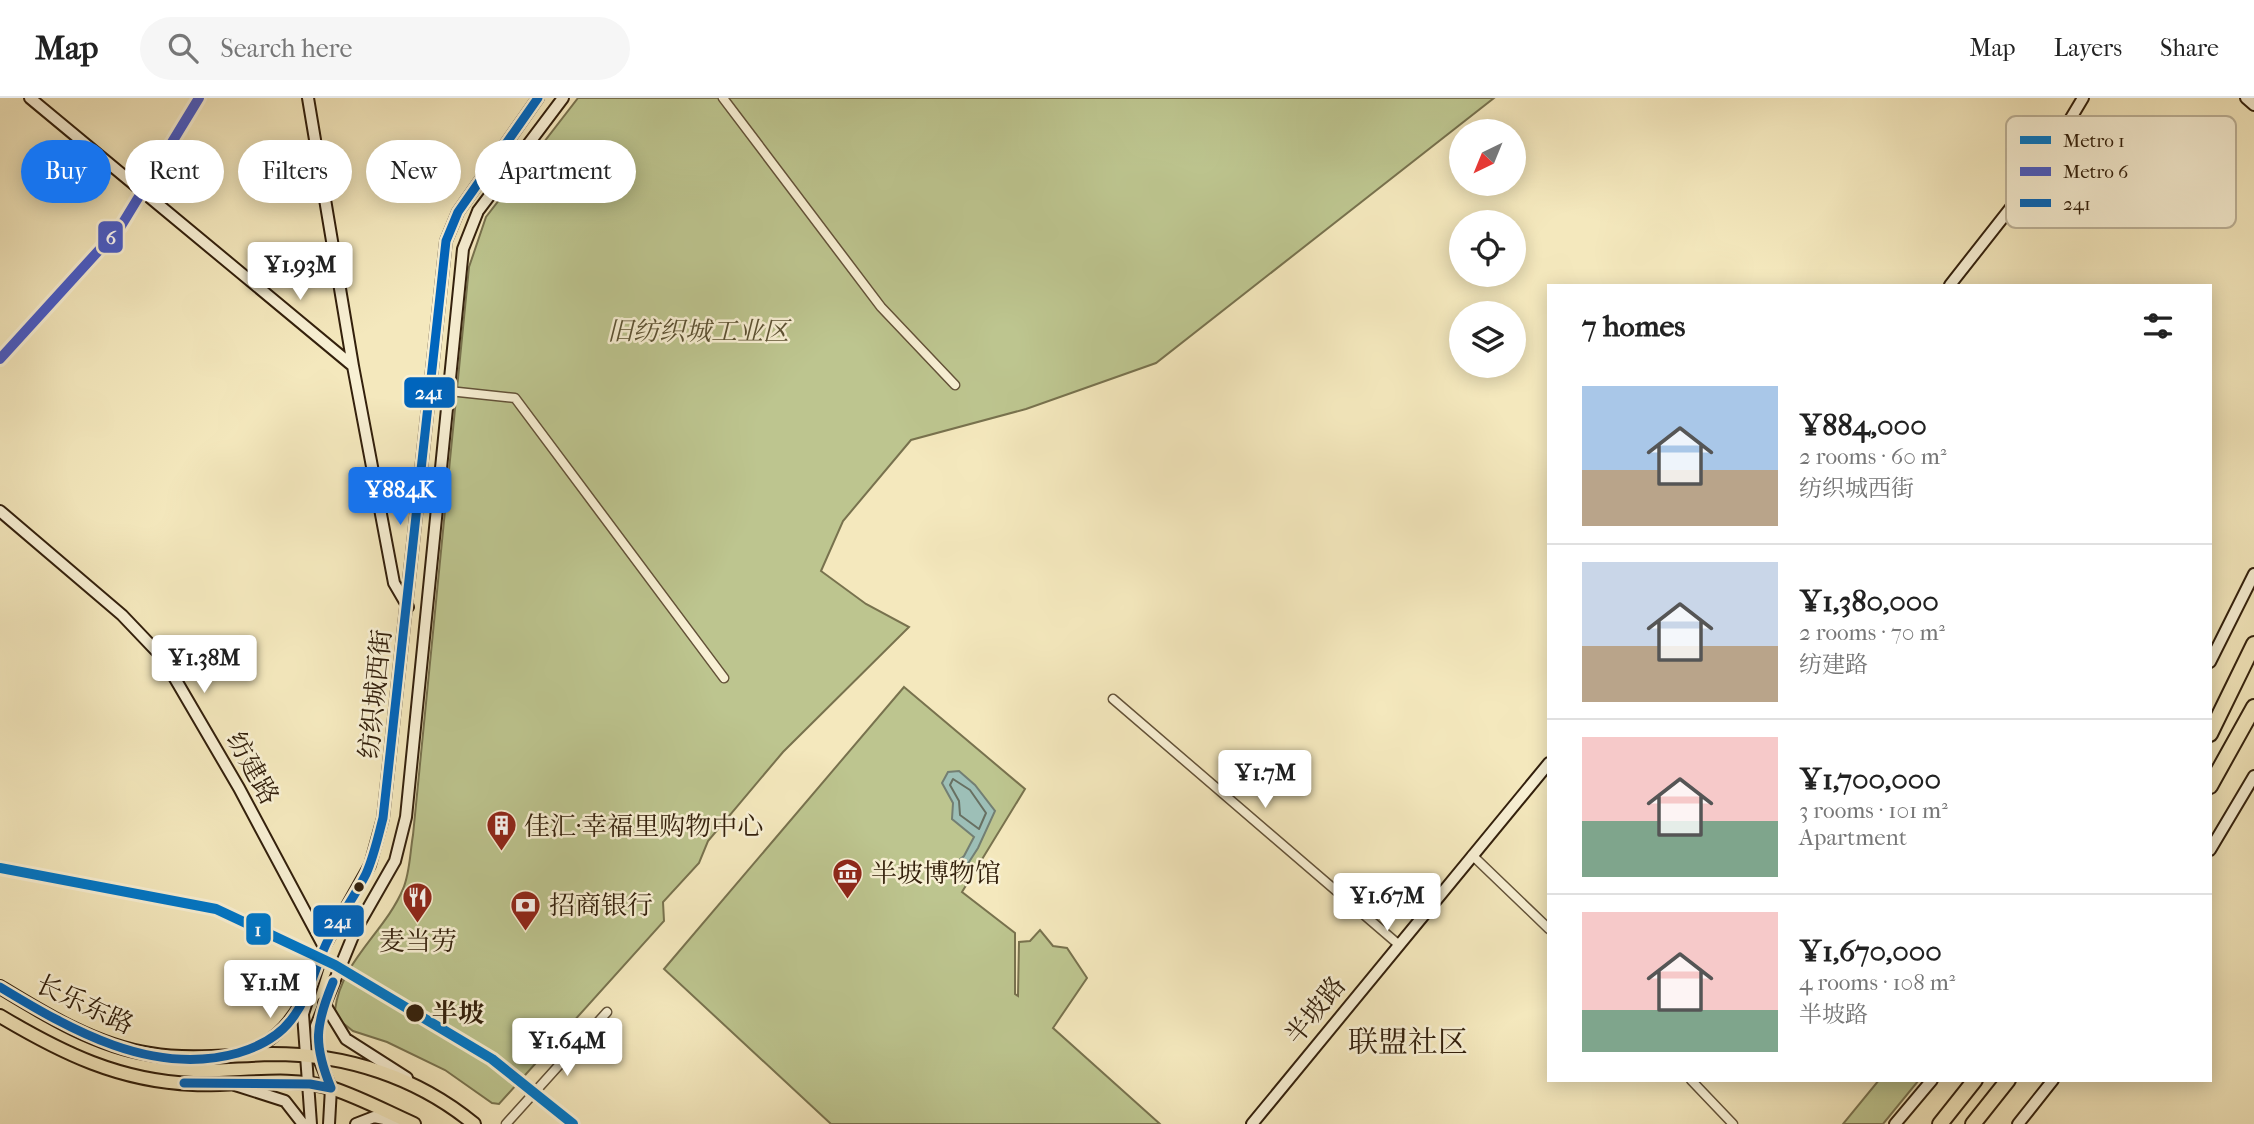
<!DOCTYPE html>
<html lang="en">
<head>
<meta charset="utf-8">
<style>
  body { margin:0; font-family:"IM FELL French Canon","Noto Serif SC",serif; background:#f6f6f6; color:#222; height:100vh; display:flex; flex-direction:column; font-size:26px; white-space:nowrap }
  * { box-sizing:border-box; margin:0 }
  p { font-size:23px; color:#767676 }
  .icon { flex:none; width:38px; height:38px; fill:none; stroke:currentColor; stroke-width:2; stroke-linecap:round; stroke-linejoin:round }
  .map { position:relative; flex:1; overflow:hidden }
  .details { position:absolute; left:1547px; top:186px; width:665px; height:798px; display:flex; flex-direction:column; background:#fff; border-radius:0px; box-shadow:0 4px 18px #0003 }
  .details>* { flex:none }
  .hud { position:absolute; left:21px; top:42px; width:665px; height:63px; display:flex; gap:14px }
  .needle { width:46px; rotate:223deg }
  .tools { position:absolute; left:1449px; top:21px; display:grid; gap:14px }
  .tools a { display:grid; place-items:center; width:77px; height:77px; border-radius:50%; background:#fff; box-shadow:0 4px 18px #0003; font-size:35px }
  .price { position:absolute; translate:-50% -60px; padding:0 16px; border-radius:7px; background:#fff; color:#222; font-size:23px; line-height:46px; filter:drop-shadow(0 2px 4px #0008) }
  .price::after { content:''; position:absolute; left:50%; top:42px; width:21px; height:16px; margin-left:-10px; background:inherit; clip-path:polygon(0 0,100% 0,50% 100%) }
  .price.active { background:#1a73e8; color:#fff }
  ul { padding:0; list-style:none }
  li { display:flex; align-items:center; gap:21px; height:175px; padding:0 35px }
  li+li { border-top:2px solid #e0e0e0 }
  li span { display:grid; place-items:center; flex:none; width:196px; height:140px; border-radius:0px; color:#555 }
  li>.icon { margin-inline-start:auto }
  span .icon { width:84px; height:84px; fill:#fffc; stroke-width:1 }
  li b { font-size:30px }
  h2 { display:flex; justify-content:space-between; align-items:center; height:84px; padding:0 35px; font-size:30px }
  .tag { padding:0 24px; border-radius:32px; background:#fff; box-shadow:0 4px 18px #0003; font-size:24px; line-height:63px }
  .tag.active { background:#1a73e8; color:#fff }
  header { display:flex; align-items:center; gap:42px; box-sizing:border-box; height:98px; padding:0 35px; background:#fff; border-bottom:2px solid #e0e0e0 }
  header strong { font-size:33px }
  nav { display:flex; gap:38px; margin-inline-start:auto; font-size:24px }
  .search { width:490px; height:63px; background:#f6f6f6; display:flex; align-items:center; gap:18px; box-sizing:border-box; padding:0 24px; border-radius:38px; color:#767676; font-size:26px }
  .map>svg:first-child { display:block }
  .green { fill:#bdc58f; stroke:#78724e; stroke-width:2 }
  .water { fill:#9dbfb7; stroke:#737f73; stroke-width:2 }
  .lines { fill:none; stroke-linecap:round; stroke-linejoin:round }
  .shore { stroke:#687062; stroke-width:2 }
  .street-casing { stroke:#635238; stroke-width:11 }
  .secondary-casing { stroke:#33200c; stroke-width:14 }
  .primary-casing { stroke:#33200c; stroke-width:16 }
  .highway-casing { stroke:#33200c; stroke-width:18 }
  .street { stroke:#f8f0d4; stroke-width:8 }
  .secondary { stroke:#f8f0d4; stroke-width:10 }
  .primary { stroke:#f4e8bd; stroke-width:12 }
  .highway { stroke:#f4e8bd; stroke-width:14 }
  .bus-1-casing { stroke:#f8f0d4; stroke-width:14 }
  .bus-1 { stroke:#0065bd; stroke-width:9 }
  .metro-1-casing { stroke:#f8f0d4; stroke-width:16 }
  .metro-2-casing { stroke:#f8f0d4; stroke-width:16 }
  .metro-1 { stroke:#0077c8; stroke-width:10 }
  .metro-2 { stroke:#485cc7; stroke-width:10 }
  .bus-dot { fill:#33200c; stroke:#f8f0d4; stroke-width:2.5 }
  .labels { text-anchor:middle; stroke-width:5; stroke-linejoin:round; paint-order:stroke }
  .park-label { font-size:26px; font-style:italic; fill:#5c5233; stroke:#f8f0d4 }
  .street-label { font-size:26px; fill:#33200c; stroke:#f8f0d4 }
  .poi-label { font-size:26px; fill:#33200c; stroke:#f8f0d4; text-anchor:start }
  .stop-label { font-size:26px; font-weight:bold; fill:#33200c; stroke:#f8f0d4; text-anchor:start }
  .quarter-label { font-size:30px; fill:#33200c; stroke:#f8f0d4 }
  .key { fill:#f8f0d4; stroke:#bdb298; stroke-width:2 }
  .key-label { font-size:19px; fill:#33200c }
  .line-badge { stroke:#f8f0d4; stroke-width:2.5 }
  .badge-label { font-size:19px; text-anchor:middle; font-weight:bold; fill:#fff }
</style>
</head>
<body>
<header>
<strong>Map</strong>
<div class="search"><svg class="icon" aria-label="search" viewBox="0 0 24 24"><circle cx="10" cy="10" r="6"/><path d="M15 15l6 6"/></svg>Search here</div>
<nav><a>Map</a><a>Layers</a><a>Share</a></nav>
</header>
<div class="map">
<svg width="2254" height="1026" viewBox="0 0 2254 1026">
  <rect width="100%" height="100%" fill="#f4e8bd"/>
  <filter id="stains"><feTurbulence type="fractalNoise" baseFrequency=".00286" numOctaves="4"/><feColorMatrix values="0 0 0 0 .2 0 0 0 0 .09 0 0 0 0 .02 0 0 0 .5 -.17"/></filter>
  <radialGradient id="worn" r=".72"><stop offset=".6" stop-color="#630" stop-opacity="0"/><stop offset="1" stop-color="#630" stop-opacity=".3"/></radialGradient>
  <path class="green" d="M 578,0 L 1494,0 L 1156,265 L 1026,311 L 911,342 L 843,423 L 821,473 L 866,506 L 909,529 L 783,654 L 708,743 L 699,765 L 663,804 L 664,823 L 499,1006 L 492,1005 L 445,972 L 387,944 L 353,933 L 339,922 L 335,912 C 341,863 385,834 403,791 C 410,775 410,754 413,737 L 469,169 L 486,119 Z
    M 904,589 L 1025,691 L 962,794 L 1015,835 L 1015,896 L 1018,898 L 1019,844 L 1030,843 L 1040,832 L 1053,848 L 1067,850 L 1087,880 L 1053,930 L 1160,1026 L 831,1026 L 664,871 Z
    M 1879,982 L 1919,982 L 1883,1026 L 1843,1026 Z"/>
  <path class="water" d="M 959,673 L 975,687 L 995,713 L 978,750 L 960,778 L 950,776 L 949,770 L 964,758 L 974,739 L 952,721 L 953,705 L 942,685 L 948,674 Z"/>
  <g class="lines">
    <path class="shore" d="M 953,681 L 970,692 L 986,715 L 979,731 L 960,717 L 959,703 L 950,687 Z"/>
    <defs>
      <path id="street" d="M 723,0 L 881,209 L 955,287
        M 449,293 L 515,300 L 724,580
        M 1113,601 L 1398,846
        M 1472,757 L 1549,831
        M 1691,982 L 1733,1026
        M 506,1026 L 607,914"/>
      <path id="secondary" d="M 30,0 L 353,268 L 394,485 L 408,509
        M 308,0 L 353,268
        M 2246,0 L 2254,7
        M 1950,187 L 2038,75 L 2083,0
        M 0,413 L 122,517 L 163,560 L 239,690 L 324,849
        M 2210,564 L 2254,476
        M 2210,752 L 2254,678
        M 324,905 L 346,941 L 407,980
        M 242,955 C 270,947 288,929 302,903
        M 235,987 L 285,1003 L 303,1026
        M 311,1026 L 303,916 L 324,849 L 370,767 L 383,720 L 446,143 L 458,114 L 538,0
        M 329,1026 L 331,990 L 318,959 L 316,928 L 355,833 L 395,763 L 406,719 L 463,151 L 478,113 L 563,0
        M 356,1026 L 374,1019 L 404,1025
        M 1252,1026 L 1549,665
        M 1895,1026 L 1932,982
        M 2018,1026 L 2053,982"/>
      <path id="primary" d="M 0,889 C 46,917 96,948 150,956 C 190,963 231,957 272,956 C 346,956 417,979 474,1026
        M 0,918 C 62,955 119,983 193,986 C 237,988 288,977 331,990 C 359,999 387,1014 414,1026"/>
      <path id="highway" d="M 2210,636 L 2254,546
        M 2210,688 L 2254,609
        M 1940,1026 L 1975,982
        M 1973,1026 L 2008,982"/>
    </defs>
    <use href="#street" class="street-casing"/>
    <use href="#secondary" class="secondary-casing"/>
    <use href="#primary" class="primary-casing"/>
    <use href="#highway" class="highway-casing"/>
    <use href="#street" class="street"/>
    <use href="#secondary" class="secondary"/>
    <use href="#primary" class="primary"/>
    <use href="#highway" class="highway"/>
    <defs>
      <path id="bus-1" d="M 0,889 C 71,932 152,979 238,955 C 258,949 278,939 291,922 C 310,898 315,867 329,840 C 340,818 355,798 366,776 C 374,758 378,739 383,720 L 446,143 L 458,114 L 538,0
        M 184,985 L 310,986 L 331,990
        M 331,990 C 313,946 315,928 333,884"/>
    </defs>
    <use href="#bus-1" class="bus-1-casing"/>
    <use href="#bus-1" class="bus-1"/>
    <defs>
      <path id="metro-1" d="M 0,770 L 216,811 L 335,867 L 492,961 L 573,1026"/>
      <path id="metro-2" d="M 0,261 L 121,128 L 199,0"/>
    </defs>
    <use href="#metro-1" class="metro-1-casing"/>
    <use href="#metro-2" class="metro-2-casing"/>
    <use href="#metro-1" class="metro-1"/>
    <use href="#metro-2" class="metro-2"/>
  </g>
  <defs>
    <symbol id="building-pin" viewBox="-11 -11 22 30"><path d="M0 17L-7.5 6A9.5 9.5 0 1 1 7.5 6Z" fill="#8f2418" stroke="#f8f0d4"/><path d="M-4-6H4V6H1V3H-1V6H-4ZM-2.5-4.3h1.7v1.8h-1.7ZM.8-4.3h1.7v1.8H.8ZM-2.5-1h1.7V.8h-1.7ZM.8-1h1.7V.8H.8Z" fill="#fff"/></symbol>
    <symbol id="museum-pin" viewBox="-11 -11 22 30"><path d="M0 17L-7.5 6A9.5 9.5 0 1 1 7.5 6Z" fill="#8f2418" stroke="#f8f0d4"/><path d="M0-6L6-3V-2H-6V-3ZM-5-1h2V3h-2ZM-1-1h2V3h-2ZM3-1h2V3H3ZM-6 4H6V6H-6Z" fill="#fff"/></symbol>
    <symbol id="restaurant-pin" viewBox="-11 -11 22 30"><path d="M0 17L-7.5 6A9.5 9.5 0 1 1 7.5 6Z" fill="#8f2418" stroke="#f8f0d4"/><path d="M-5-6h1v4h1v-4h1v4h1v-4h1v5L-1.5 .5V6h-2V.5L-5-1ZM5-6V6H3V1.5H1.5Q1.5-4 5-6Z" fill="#fff"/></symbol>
    <symbol id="bank-pin" viewBox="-11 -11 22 30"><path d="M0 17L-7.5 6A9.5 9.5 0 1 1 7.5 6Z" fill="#8f2418" stroke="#f8f0d4"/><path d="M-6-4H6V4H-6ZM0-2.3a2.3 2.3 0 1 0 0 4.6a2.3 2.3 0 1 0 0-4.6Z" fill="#fff"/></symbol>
  </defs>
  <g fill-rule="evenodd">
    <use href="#building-pin" x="484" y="710" width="35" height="47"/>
    <use href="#museum-pin" x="830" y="758" width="35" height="47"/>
    <use href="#restaurant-pin" x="400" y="782" width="35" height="47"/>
    <use href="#bank-pin" x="508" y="790" width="35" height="47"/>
  </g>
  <g class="bus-dot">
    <circle cx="359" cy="789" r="6"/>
    <circle cx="415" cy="915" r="10"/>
  </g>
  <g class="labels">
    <g class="park-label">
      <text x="698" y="242">旧纺织城工业区</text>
    </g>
    <g class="street-label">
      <text transform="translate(375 596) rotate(-84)" y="9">纺织城西街</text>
      <text transform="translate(253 670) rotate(61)" y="9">纺建路</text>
      <text transform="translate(85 906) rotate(25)" y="9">长乐东路</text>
      <text transform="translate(1315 912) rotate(-51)" y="9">半坡路</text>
    </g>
    <g class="poi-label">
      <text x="524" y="737">佳汇·幸福里购物中心</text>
      <text x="871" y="784">半坡博物馆</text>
      <text x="549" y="816">招商银行</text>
      <text x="418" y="852" text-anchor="middle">麦当劳</text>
    </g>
    <g class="stop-label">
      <text x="432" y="924">半坡</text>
    </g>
    <g class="quarter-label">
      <text x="1408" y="954">联盟社区</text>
    </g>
  </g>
  <rect x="2006" y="18" width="230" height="112" rx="10" class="key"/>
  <rect x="2020" y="38" width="31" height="8" fill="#0077c8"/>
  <rect x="2020" y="69" width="31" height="9" fill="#485cc7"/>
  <rect x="2020" y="101" width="31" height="8" fill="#0065bd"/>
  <g class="key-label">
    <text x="2063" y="49">Metro 1</text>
    <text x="2063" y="80">Metro 6</text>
    <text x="2063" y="112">241</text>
  </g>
  <g class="line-badge">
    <rect x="97" y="122" width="27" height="34" rx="7" fill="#485cc7"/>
    <rect x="403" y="278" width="53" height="33" rx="7" fill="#0065bd"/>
    <rect x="312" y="806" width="53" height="34" rx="7" fill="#0065bd"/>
    <rect x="245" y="814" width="27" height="34" rx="7" fill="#0077c8"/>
  </g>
  <g class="badge-label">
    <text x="111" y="146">6</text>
    <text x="429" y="301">241</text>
    <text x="338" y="830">241</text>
    <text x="258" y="838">1</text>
  </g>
  <rect width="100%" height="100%" filter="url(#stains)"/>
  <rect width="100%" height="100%" fill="url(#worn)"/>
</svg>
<div class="tools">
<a><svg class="needle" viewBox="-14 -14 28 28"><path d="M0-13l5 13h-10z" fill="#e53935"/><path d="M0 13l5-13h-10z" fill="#767676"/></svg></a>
<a><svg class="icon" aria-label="locate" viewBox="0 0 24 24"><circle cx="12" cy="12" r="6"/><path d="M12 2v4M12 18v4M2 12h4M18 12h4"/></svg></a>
<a><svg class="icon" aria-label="layers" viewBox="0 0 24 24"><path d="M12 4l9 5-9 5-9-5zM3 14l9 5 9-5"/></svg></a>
</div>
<b class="price" style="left:300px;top:204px">¥1.93M</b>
<b class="price active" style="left:400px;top:429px">¥884K</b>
<b class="price" style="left:204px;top:597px">¥1.38M</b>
<b class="price" style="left:1265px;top:712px">¥1.7M</b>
<b class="price" style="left:1387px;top:835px">¥1.67M</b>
<b class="price" style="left:270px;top:922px">¥1.1M</b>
<b class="price" style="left:567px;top:980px">¥1.64M</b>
<div class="hud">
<a class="tag active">Buy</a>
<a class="tag">Rent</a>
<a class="tag">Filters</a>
<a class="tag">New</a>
<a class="tag">Apartment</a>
</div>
<section class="details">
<h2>7 homes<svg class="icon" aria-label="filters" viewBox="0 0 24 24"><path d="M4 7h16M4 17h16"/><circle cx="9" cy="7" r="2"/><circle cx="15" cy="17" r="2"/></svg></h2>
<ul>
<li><span style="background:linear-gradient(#a9c7e8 60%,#b9a48a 0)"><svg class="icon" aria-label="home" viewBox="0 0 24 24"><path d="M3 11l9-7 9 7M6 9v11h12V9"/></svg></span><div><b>¥884,000</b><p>2 rooms · 60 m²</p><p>纺织城西街</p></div></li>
<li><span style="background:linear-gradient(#c9d6e8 60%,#b9a48a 0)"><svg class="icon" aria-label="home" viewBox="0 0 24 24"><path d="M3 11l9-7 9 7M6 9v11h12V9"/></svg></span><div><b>¥1,380,000</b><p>2 rooms · 70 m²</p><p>纺建路</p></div></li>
<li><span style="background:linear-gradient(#f6c9c9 60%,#7fa58c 0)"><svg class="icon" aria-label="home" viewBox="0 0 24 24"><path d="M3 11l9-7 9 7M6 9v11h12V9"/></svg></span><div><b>¥1,700,000</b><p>3 rooms · 101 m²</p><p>Apartment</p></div></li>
<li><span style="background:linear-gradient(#f6c9c9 70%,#7fa58c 0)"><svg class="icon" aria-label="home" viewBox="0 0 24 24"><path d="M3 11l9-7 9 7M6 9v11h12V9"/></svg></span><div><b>¥1,670,000</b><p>4 rooms · 108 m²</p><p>半坡路</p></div></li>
</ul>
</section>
</div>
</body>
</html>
